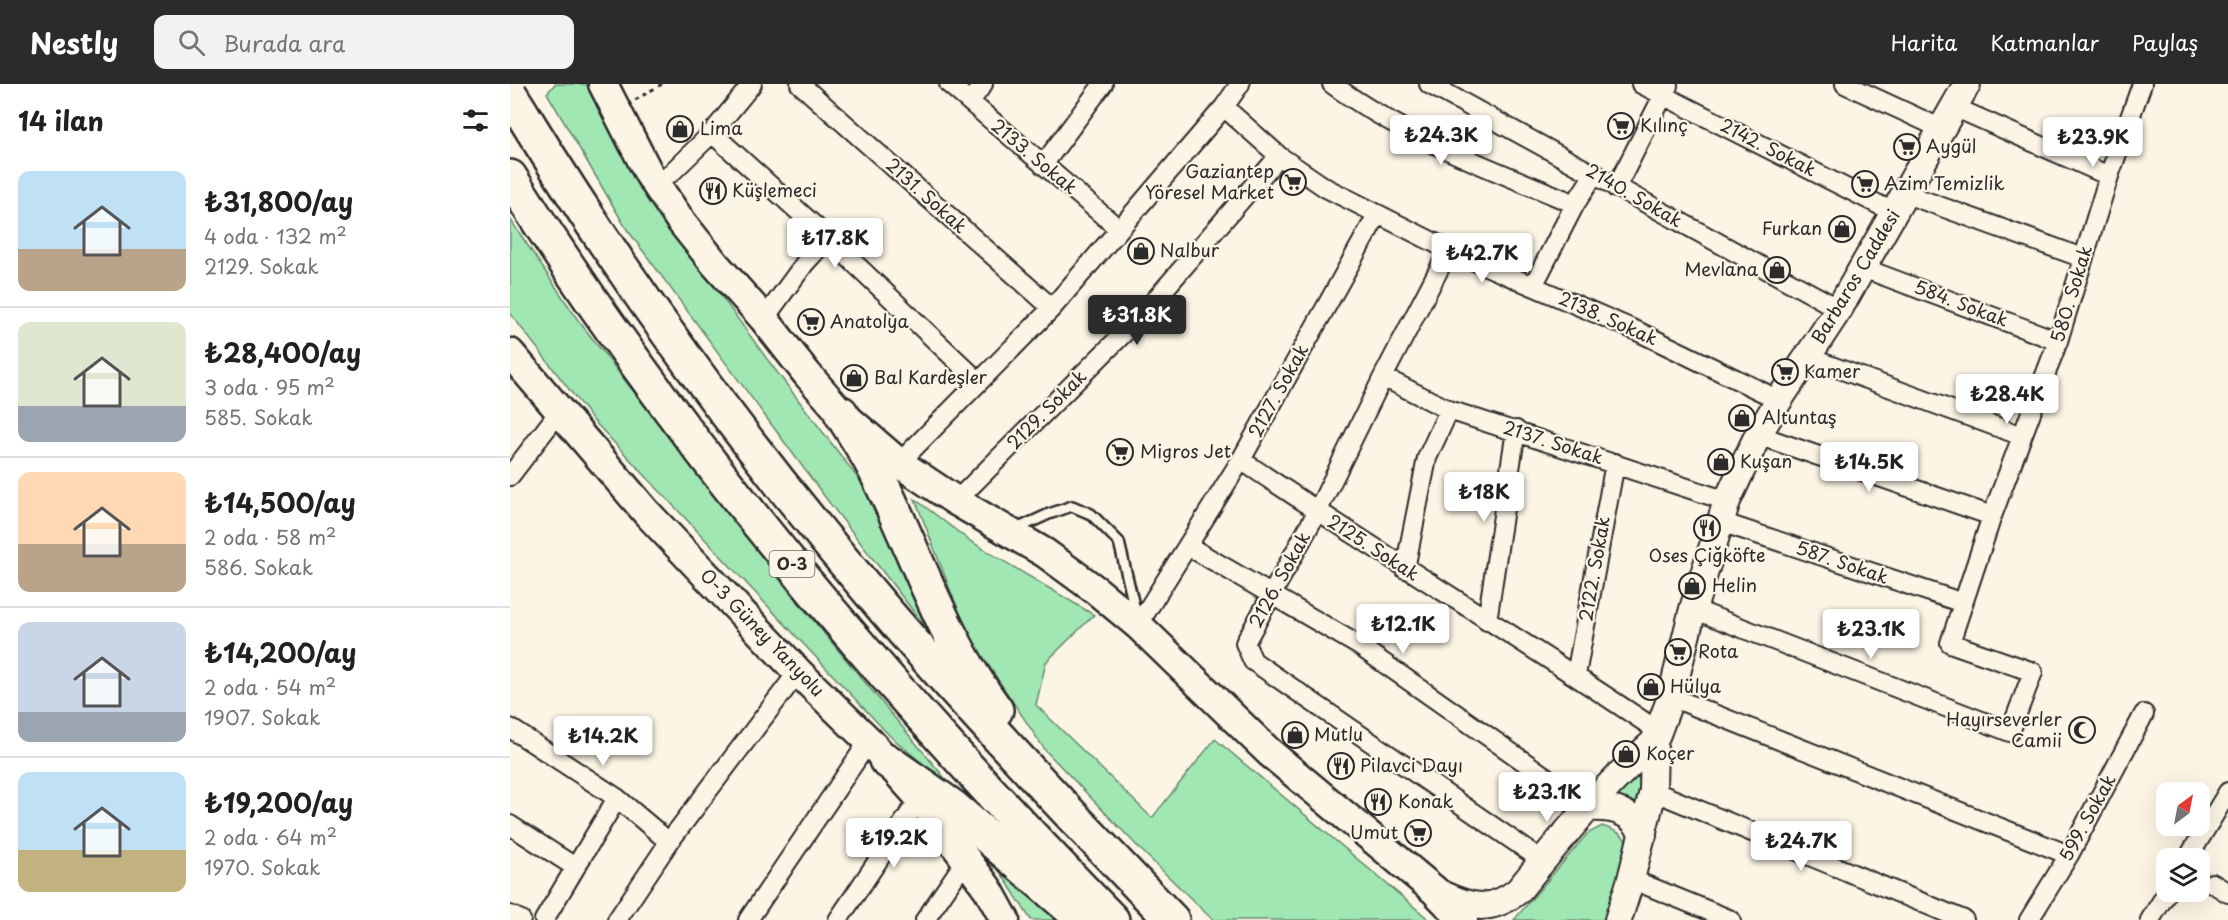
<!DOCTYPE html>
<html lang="tr">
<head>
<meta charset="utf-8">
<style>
  body { margin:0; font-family:"Playpen Sans",sans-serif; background:#f2f2f2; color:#202124; height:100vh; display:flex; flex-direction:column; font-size:22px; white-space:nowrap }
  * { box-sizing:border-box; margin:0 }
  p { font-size:20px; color:#757577 }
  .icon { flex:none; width:33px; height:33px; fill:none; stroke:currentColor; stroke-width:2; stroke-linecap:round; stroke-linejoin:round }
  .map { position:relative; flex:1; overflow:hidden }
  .drawer { display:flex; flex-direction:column; background:#fff; width:510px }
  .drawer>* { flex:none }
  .needle { width:39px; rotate:32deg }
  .tools { position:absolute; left:1646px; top:698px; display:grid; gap:12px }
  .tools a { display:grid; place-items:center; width:54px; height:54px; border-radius:12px; background:#fff; box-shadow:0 6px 24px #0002; font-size:30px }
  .price { position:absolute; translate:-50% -51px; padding:0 14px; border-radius:6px; background:#fff; color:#222; font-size:20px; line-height:39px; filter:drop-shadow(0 2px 3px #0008) }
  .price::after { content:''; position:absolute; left:50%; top:36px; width:18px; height:14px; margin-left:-9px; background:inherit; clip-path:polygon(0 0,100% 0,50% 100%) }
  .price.active { background:#2b2b2b; color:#fff }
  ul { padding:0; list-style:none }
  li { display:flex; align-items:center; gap:18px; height:150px; padding:0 18px }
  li+li { border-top:2px solid #e0e0e0 }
  li span { display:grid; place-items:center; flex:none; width:168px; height:120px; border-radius:12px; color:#555 }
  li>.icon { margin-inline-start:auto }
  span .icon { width:72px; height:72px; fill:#fffc; stroke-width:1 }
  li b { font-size:26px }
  h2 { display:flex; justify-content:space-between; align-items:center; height:72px; padding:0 18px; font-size:26px }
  header { display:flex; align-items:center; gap:36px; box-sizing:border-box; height:84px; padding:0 30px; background:#2b2b2b; color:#fff }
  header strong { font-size:28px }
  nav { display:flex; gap:33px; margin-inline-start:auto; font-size:21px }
  .search { width:420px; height:54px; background:#f2f2f2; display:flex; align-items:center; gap:15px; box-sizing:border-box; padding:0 21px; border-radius:12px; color:#757577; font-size:22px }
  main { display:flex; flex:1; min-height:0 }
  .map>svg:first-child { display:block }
  .green { fill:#a0e7b3; stroke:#66896f; stroke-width:1.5 }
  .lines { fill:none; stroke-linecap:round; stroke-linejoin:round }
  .lane-casing { stroke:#2b2b2b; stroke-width:14 }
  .street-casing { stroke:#2b2b2b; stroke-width:22 }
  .secondary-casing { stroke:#2b2b2b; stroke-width:30 }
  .primary-casing { stroke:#2b2b2b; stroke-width:33 }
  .highway-casing { stroke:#2b2b2b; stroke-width:38 }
  .path { stroke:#2b2b2b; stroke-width:3; stroke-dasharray:4.5 4.5; stroke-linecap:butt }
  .lane { stroke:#fcf5e5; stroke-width:9 }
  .street { stroke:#fcf5e5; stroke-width:18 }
  .secondary { stroke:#fcf5e5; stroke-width:26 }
  .primary { stroke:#fcf5e5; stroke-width:28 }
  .highway { stroke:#fcf5e5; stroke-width:33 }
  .highway-bridge-casing { stroke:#2b2b2b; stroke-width:38; stroke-linecap:butt }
  .highway-bridge { stroke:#fcf5e5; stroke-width:33 }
  .labels { text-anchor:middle; stroke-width:4.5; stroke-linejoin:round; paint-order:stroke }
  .shield { fill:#fcf5e5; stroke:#6a6863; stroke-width:1.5 }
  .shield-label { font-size:16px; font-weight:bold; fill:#2b2b2b }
  .poi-label { font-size:18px; fill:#2b2b2b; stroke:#fcf5e5; text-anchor:start }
  .street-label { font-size:18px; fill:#2b2b2b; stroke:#fcf5e5 }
</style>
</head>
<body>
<header>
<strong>Nestly</strong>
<div class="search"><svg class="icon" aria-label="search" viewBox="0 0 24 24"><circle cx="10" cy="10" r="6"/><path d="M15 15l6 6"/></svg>Burada ara</div>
<nav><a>Harita</a><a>Katmanlar</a><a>Paylaş</a></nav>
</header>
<main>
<section class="drawer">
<h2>14 ilan<svg class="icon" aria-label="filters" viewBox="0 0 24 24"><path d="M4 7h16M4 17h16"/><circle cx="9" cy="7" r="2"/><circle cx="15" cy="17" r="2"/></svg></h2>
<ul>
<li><span style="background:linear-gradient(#bfe0f5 65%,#b9a48a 0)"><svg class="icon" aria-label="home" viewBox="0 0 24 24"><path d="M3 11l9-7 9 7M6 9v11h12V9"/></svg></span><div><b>₺31,800/ay</b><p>4 oda · 132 m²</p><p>2129. Sokak</p></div></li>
<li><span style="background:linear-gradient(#dfe7d0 70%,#9aa5b1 0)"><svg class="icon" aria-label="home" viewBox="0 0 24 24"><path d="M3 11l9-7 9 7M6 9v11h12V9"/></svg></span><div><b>₺28,400/ay</b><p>3 oda · 95 m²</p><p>585. Sokak</p></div></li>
<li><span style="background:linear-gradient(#ffd9b3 60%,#b9a48a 0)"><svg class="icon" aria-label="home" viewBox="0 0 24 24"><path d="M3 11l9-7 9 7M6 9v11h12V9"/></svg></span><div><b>₺14,500/ay</b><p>2 oda · 58 m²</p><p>586. Sokak</p></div></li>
<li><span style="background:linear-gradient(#c9d6e8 75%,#9aa5b1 0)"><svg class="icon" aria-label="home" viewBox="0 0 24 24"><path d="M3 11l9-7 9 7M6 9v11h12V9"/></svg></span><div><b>₺14,200/ay</b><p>2 oda · 54 m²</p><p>1907. Sokak</p></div></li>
<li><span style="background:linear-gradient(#bfe0f5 65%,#c2b280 0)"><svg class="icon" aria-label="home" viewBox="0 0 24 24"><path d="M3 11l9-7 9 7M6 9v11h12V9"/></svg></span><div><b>₺19,200/ay</b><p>2 oda · 64 m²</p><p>1970. Sokak</p></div></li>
</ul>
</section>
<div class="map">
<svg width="1718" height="836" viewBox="0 0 1718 836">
  <rect width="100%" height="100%" fill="#fcf5e5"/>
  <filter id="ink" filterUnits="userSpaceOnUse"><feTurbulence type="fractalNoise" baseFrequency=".0167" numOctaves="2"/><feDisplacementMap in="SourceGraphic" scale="12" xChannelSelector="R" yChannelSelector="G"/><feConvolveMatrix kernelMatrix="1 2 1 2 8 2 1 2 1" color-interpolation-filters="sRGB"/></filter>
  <g filter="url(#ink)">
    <path class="green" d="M 45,0 L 80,0 L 164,147 L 257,275 L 351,398 L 418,537 L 414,541 L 315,413 L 116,144 L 37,9 Z
      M 0,135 L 68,236 L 278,506 L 449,711 L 379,651 L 82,335 L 0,229 Z
      M 405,415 L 460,457 L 584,531 L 536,578 L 526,621 L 642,734 L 705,655 L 916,833 L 917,836 L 703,836 L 630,765 L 535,666 L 457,549 Z
      M 1131,683 L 1132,724 L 1107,716 L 1107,710 Z
      M 1092,742 C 1103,746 1116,749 1117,762 L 1095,836 L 1004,836 L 1077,750 Z
      M 479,770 L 549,836 L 521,836 Z"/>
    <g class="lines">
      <defs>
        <path id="lane" d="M 504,446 L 539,430 L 562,422 L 581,430 L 609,458 L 626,530"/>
        <path id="street" d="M 290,0 L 542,224
          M 439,0 L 609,145
          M 822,0 C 895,54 982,85 1065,120
          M 919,0 L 1329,225
          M 1131,0 L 1385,129
          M 1335,0 L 1432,45
          M 460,18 L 473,0
          M 714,23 L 769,72 L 816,104 L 939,166 L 1127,247 L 1269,316
          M 1444,23 L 1599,92
          M 202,49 L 318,154 L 469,298
          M 533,81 L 593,0
          M 161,89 L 202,49 L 242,0
          M 1106,104 L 1158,2
          M 1396,110 L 1573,174
          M 939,166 L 873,293 L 807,428 L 735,559 L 743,577 L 1033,777
          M 1353,184 L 1548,257
          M 1023,202 L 1065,120 L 1085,89
          M 254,235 L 295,179 L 318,154
          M 1297,273 L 1512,352
          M 873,293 L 939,326 L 1217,417
          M 1248,351 L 1482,432
          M 731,376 C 868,469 1011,554 1148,647
          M 389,379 L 542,224 L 714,23 L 730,0
          M 0,392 L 49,328
          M 446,417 L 633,230 L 769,72
          M 1211,438 L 1453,519
          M 678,462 L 848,561 L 1080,724
          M 895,485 L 917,374 L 939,326
          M 1183,525 L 1500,648 L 1523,588 L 1440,559 L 1482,432 L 1548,257 L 1599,92 L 1632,0
          M 977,537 L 1006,346
          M 628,541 L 731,376 L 867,131
          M 1066,591 L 1105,379
          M 1161,613 L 1559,771
          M 0,644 L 107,714 L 159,758
          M 1143,707 L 1454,836
          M 0,741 L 65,783
          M 1678,774 L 1718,708
          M 1121,795 L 1221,836
          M 1702,799 L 1718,809
          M 0,831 L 11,836
          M 34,836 L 107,714
          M 107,836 L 159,758 L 288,588
          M 238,836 L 359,657
          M 328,836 L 410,714
          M 415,836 L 456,776
          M 1519,836 L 1559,771 L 1634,630
          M 1640,836 L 1658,807"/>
        <path id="secondary" d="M 1080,724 C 1103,723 1123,727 1133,751
          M 927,808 C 959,822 977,831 1008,807 C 1050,755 1094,702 1144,658
          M 1108,836 L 1121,795 L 1143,707 L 1144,658 L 1161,613 L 1183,525 L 1217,417 L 1248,351 L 1269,316 L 1329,225 L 1457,0"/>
        <path id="primary" d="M 93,0 L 139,90 L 170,136 L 205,180 L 254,235 L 297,290 L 331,329 L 389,379 L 446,417 L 535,469 L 587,507 L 628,541 L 759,668 L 924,806 L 953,836
          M 0,269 L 137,429 L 288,588 L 359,657 L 410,714 L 478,805 L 495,836"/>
        <path id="highway" d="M 10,26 C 117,201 240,369 374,525 C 466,632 563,734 662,836
          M 0,93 C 168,361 381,610 602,836
          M 331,329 C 344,350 358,370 368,392 C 407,471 433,555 486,626
          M 376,676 L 443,723 L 568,831"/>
      </defs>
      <use href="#lane" class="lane-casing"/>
      <use href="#street" class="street-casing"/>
      <use href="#secondary" class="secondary-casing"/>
      <use href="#primary" class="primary-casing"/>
      <use href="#highway" class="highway-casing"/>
      <path class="path" d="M 125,16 L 152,0"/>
      <use href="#lane" class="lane"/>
      <use href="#street" class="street"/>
      <use href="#secondary" class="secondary"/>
      <use href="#primary" class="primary"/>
      <use href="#highway" class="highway"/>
      <defs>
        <path id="highway-bridge" d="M 0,10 L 10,26"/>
      </defs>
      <use href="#highway-bridge" class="highway-bridge-casing"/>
      <use href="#highway-bridge" class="highway-bridge"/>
    </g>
  </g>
  <defs>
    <symbol id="supermarket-ring" viewBox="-11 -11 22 22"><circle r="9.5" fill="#fcf5e5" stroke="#2b2b2b" stroke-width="1.5"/><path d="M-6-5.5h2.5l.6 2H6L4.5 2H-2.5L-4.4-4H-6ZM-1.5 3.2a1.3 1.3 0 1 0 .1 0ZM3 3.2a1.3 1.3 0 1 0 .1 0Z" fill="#2b2b2b"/></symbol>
    <symbol id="shop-ring" viewBox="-11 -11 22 22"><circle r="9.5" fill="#fcf5e5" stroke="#2b2b2b" stroke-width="1.5"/><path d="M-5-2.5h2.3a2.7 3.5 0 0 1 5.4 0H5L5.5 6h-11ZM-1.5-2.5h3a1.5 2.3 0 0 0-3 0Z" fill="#2b2b2b"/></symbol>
    <symbol id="restaurant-ring" viewBox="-11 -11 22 22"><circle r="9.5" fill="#fcf5e5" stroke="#2b2b2b" stroke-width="1.5"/><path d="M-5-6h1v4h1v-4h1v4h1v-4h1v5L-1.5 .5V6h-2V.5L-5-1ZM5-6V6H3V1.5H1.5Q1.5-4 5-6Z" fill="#2b2b2b"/></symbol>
    <symbol id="mosque-ring" viewBox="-11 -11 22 22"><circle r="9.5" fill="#fcf5e5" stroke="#2b2b2b" stroke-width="1.5"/><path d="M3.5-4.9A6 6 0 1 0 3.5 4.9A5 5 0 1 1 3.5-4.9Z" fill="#2b2b2b"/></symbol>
  </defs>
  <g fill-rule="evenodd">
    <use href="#supermarket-ring" x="1096" y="27" width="30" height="30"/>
    <use href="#shop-ring" x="155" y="30" width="30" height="30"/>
    <use href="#supermarket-ring" x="1382" y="48" width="30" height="30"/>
    <use href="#supermarket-ring" x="768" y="83" width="30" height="30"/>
    <use href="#supermarket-ring" x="1340" y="85" width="30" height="30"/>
    <use href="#restaurant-ring" x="188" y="92" width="30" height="30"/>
    <use href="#shop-ring" x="1317" y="130" width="30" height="30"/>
    <use href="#shop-ring" x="616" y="152" width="30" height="30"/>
    <use href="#shop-ring" x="1252" y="171" width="30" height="30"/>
    <use href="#supermarket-ring" x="286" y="223" width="30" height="30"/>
    <use href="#supermarket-ring" x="1260" y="273" width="30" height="30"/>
    <use href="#shop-ring" x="329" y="279" width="30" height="30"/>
    <use href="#shop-ring" x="1217" y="319" width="30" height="30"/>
    <use href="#supermarket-ring" x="595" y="353" width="30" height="30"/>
    <use href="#shop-ring" x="1196" y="363" width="30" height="30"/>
    <use href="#restaurant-ring" x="1182" y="429" width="30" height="30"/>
    <use href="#shop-ring" x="1167" y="487" width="30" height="30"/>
    <use href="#supermarket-ring" x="1153" y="553" width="30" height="30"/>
    <use href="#shop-ring" x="1126" y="588" width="30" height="30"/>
    <use href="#mosque-ring" x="1557" y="631" width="30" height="30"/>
    <use href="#shop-ring" x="770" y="636" width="30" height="30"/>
    <use href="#shop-ring" x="1101" y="655" width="30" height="30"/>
    <use href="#restaurant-ring" x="816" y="667" width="30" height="30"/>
    <use href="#restaurant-ring" x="853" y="703" width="30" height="30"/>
    <use href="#supermarket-ring" x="893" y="734" width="30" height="30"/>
  </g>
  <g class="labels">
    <rect class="shield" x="259.5" y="467" width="45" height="26" rx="4.5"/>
    <g class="shield-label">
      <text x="282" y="486">O-3</text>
    </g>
    <g class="poi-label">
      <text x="1130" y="48">Kılınç</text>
      <text x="190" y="51">Lima</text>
      <text x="1416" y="69">Aygül</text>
      <text x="764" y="94" text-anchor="end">Gaziantep<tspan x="764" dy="21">Yöresel Market</tspan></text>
      <text x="1374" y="106">Azim Temizlik</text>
      <text x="222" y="113">Küşlemeci</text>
      <text x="1312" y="151" text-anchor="end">Furkan</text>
      <text x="650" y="173">Nalbur</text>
      <text x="1248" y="192" text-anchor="end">Mevlana</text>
      <text x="320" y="244">Anatolya</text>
      <text x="1294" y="294">Kamer</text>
      <text x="364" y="300">Bal Kardeşler</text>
      <text x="1252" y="340">Altuntaş</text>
      <text x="630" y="374">Migros Jet</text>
      <text x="1230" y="384">Kuşan</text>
      <text x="1197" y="478" text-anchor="middle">Oses Çiğköfte</text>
      <text x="1202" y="508">Helin</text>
      <text x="1188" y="574">Rota</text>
      <text x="1160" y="609">Hülya</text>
      <text x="1552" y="642" text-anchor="end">Hayırseverler<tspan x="1552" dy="21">Camii</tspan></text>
      <text x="804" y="657">Mutlu</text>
      <text x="1136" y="676">Koçer</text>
      <text x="850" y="688">Pilavci Dayı</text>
      <text x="888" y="724">Konak</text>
      <text x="888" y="755" text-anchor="end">Umut</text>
    </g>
    <g class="street-label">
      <text transform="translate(1258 64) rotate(27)" y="6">2142. Sokak</text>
      <text transform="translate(524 73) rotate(40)" y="6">2133. Sokak</text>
      <text transform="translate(416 112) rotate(42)" y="6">2131. Sokak</text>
      <text transform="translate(1124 112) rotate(30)" y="6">2140. Sokak</text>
      <text transform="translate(1346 193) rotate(-59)" y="6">Barbaros Caddesi</text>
      <text transform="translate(1562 210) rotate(-73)" y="6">580. Sokak</text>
      <text transform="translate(1451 220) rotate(21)" y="6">584. Sokak</text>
      <text transform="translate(1098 235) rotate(24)" y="6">2138. Sokak</text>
      <text transform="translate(769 307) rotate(-61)" y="6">2127. Sokak</text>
      <text transform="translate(537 326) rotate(-45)" y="6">2129. Sokak</text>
      <text transform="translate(1043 359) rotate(18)" y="6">2137. Sokak</text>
      <text transform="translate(863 464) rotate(33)" y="6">2125. Sokak</text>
      <text transform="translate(1332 479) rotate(19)" y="6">587. Sokak</text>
      <text transform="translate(1085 485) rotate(-80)" y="6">2122. Sokak</text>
      <text transform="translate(770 496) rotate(-61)" y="6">2126. Sokak</text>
      <text transform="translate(252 549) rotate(46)" y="6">O-3 Güney Yanyolu</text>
      <text transform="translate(1578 734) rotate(-61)" y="6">599. Sokak</text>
    </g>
  </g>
</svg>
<div class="tools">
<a><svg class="needle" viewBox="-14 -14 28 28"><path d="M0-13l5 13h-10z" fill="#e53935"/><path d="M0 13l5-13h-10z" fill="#757577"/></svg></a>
<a><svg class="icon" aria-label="layers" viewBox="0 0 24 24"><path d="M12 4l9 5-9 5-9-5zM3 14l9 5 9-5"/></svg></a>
</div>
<b class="price" style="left:931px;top:82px">₺24.3K</b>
<b class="price" style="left:1583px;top:84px">₺23.9K</b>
<b class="price" style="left:325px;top:185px">₺17.8K</b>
<b class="price" style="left:972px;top:200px">₺42.7K</b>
<b class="price active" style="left:627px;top:262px">₺31.8K</b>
<b class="price" style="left:1497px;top:341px">₺28.4K</b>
<b class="price" style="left:1359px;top:409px">₺14.5K</b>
<b class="price" style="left:974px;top:439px">₺18K</b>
<b class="price" style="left:893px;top:571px">₺12.1K</b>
<b class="price" style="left:1361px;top:576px">₺23.1K</b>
<b class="price" style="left:93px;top:683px">₺14.2K</b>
<b class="price" style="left:1037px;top:739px">₺23.1K</b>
<b class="price" style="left:384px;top:785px">₺19.2K</b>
<b class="price" style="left:1291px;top:788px">₺24.7K</b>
</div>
</main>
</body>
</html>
